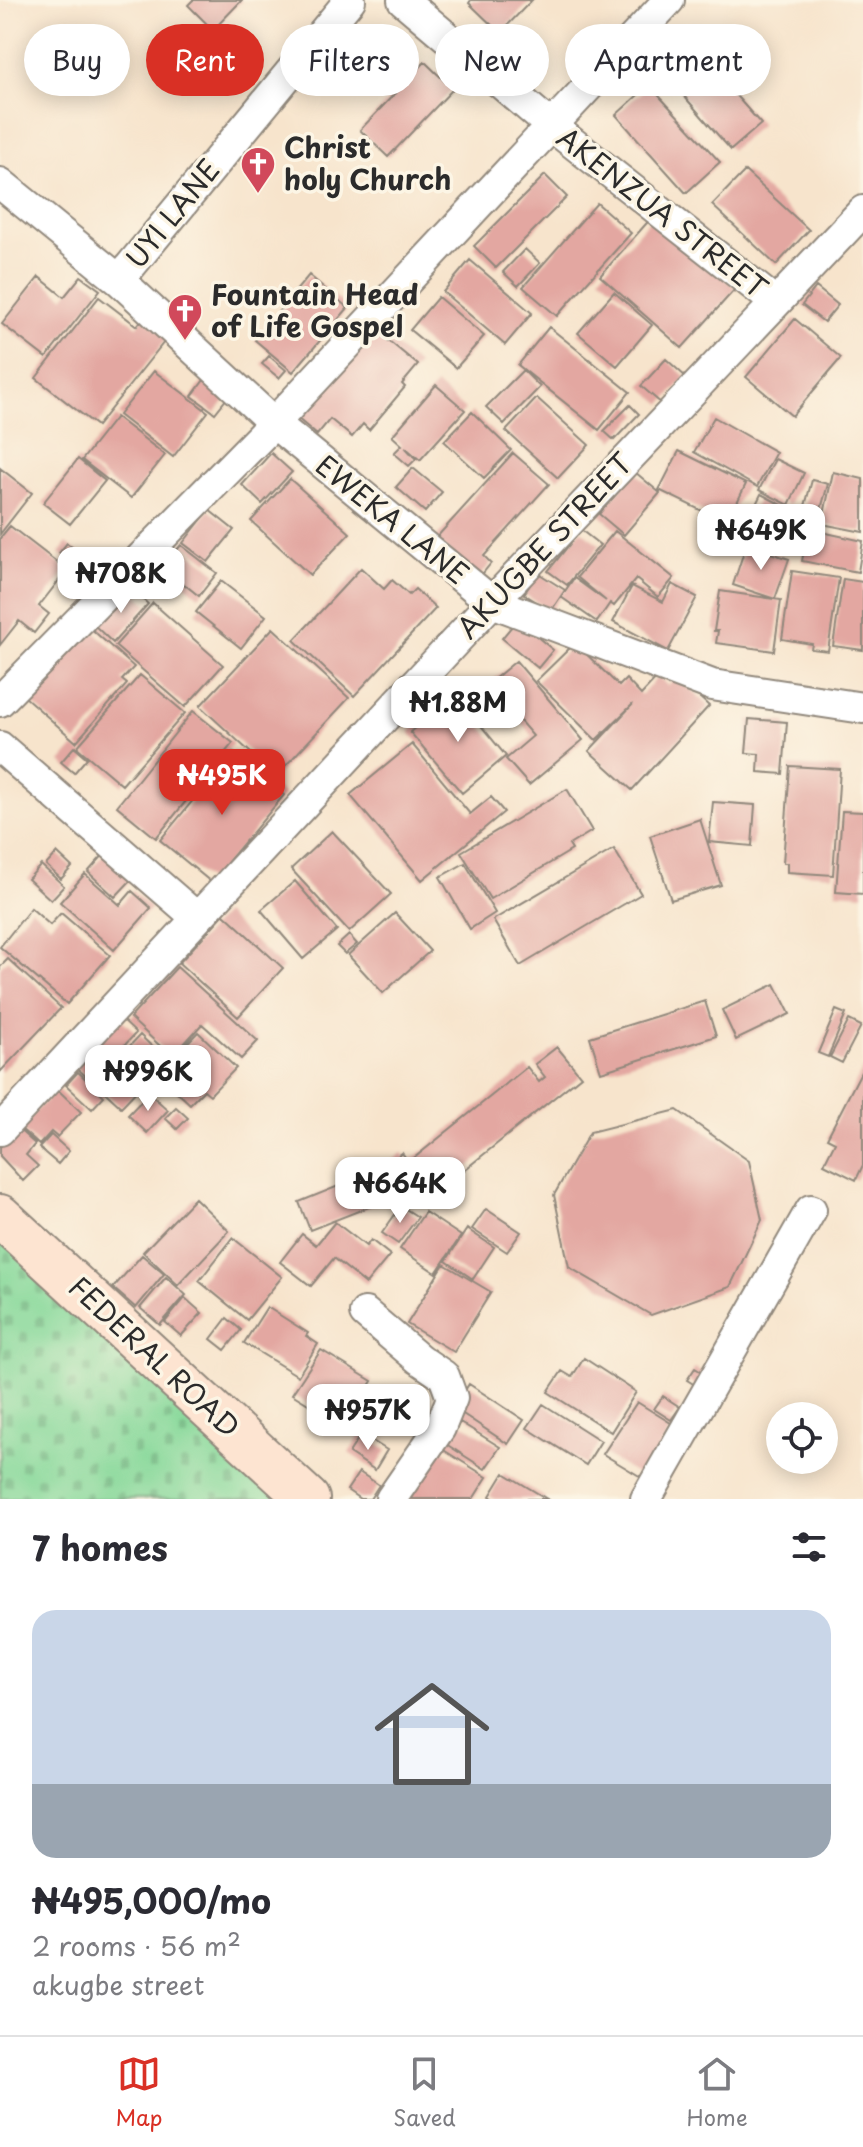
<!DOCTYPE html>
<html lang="en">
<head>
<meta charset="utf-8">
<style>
  body { margin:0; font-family:"Playpen Sans",sans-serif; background:#f2f2f3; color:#2b2b33; height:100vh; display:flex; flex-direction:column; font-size:30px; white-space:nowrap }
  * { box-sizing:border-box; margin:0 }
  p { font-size:26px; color:#7c7c81 }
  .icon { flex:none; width:44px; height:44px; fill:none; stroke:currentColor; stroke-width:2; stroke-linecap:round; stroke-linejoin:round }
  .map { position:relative; height:1499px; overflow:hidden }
  .sheet { display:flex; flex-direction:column; background:#fff; flex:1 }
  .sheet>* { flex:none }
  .banner { position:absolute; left:24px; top:24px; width:816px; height:72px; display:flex; gap:16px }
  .tools { position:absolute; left:766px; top:1402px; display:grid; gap:16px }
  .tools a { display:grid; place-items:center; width:72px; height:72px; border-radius:50%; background:#fff; box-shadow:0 4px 20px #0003; font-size:40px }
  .price { position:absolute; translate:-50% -68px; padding:0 18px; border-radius:16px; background:#fff; color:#222; font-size:26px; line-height:52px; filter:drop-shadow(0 2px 4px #0008) }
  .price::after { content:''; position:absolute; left:50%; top:48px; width:24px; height:18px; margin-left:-12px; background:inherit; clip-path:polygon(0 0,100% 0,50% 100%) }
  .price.active { background:#d93025; color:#fff }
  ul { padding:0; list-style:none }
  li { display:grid; align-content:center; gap:16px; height:424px; padding:0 32px }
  li span { display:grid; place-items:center; height:248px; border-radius:24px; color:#555 }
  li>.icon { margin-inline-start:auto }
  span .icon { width:144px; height:144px; fill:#fffc; stroke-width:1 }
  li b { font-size:34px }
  h2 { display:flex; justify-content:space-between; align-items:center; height:96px; padding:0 32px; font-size:34px }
  .tag { padding:0 28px; border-radius:36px; background:#fff; box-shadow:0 4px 20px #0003; font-size:28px; line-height:72px }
  .tag.active { background:#d93025; color:#fff }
  .tab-bar { display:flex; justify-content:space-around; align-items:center; height:112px; border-top:2px solid #e1e1e2; background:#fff; font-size:22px; color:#7c7c81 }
  .tab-bar a { display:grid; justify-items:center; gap:4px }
  .tab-bar .active { color:#d93025 }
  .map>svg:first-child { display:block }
  .cemetery { fill:url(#cemetery-stones); stroke:#588262; stroke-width:2 }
  .building { fill:#e3a7a1 }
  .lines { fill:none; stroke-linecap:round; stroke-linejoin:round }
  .street-casing { stroke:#91887c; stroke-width:34 }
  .secondary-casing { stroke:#91887c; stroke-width:46 }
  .street { stroke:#fff; stroke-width:30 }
  .secondary { stroke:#fde4d1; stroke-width:42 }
  .labels { text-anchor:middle; stroke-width:7; stroke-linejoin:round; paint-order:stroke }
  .poi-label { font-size:28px; font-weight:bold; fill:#2b2b2b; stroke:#fcf5e5; text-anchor:start }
  .street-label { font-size:28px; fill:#2b2b2b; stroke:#fcf5e5 }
</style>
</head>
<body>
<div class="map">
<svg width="863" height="1499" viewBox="0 0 863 1499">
  <defs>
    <pattern id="cemetery-stones" width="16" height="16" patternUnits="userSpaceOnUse" patternTransform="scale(2)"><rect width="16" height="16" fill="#85d899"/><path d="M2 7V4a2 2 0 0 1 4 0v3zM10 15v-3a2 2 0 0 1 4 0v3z" fill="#73ba84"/></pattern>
  </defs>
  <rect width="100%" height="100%" fill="#fcf5e5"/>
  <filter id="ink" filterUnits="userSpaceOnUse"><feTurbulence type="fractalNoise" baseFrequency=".0125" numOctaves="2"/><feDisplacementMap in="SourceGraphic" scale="16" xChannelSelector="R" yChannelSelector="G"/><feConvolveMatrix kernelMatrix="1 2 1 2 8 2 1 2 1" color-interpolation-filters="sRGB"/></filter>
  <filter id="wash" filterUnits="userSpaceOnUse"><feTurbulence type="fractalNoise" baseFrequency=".006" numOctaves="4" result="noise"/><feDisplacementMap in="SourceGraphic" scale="32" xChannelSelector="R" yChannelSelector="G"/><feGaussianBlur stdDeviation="1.8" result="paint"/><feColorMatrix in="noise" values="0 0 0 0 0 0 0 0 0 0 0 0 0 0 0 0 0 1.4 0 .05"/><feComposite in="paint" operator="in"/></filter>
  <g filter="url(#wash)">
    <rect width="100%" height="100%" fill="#f7e4cc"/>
    <path class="cemetery" d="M 0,1232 L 294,1499 L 0,1499 Z"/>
    <g id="blocks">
      <path class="building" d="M 193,0 L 242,0 L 213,30 L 188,5 Z
        M 471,0 L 532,0 L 500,33 L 469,3 Z
        M 686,39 L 761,124 L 731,150 L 657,65 Z
        M 425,62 L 453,89 L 388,157 L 360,130 Z
        M 649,85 L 720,162 L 686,193 L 616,115 Z
        M 745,171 L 809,230 L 776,265 L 712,205 Z
        M 545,175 L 567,197 L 496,268 L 474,246 Z
        M 597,203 L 631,233 L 557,316 L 523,287 Z
        M 653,216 L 736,288 L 682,348 L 600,276 Z
        M 525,249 L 540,263 L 518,286 L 503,272 Z
        M 470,260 L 532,313 L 505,345 L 443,292 Z
        M 309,275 L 348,308 L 293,372 L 255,340 Z
        M 81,276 L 100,290 L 46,358 L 2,324 L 39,277 L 64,297 Z
        M 816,287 L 838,305 L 824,322 L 802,305 Z
        M 614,292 L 652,325 L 617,366 L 578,333 Z
        M 99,297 L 137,326 L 143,318 L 168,337 L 97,426 L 36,378 Z
        M 438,297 L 484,336 L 456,368 L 410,330 Z
        M 795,319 L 841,358 L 792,416 L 746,377 Z
        M 372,327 L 418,365 L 402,384 L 405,387 L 369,430 L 363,424 L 352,437 L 330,419 L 317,435 L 296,417 Z
        M 549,327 L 630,392 L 599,430 L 518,365 Z
        M 269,356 L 286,370 L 279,378 L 262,364 Z
        M 666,359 L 686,377 L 662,404 L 641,386 Z
        M 523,370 L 540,387 L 504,424 L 486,407 Z
        M 154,371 L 208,412 L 173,457 L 119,415 Z
        M 204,380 L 227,398 L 215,413 L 192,396 Z
        M 436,385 L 465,410 L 420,460 L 405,447 L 416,459 L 409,466 L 394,453 L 402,445 L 392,436 Z
        M 537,398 L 589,445 L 558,478 L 506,431 Z
        M 630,405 L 639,414 L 614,440 L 604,431 Z
        M 472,412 L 511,450 L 484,478 L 444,441 Z
        M 116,417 L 165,455 L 131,498 L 82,460 Z
        M 714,417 L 776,452 L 757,487 L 694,452 Z
        M 679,451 L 746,484 L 727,523 L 659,490 Z
        M 271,453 L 292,472 L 262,504 L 242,485 Z
        M 513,453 L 549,484 L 484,556 L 491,563 L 479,578 L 435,539 Z
        M 78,459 L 105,481 L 70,524 L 43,503 Z
        M 775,459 L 804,473 L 789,505 L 759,490 Z
        M 0,468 L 32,493 L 0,534 Z
        M 413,468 L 442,492 L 425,512 L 396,487 Z
        M 635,472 L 660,493 L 624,535 L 599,514 Z
        M 833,472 L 863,479 L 863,532 L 822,524 Z
        M 290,479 L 350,533 L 310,575 L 251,521 Z
        M 812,480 L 828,484 L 821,509 L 805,506 Z
        M 761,494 L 784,506 L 764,546 L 741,535 Z
        M 209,510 L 234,530 L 208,562 L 183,543 Z
        M 786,515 L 805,525 L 794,549 L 774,540 Z
        M 10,526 L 67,570 L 39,606 L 49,614 L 34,633 L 19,621 L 0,645 L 0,538 Z
        M 808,529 L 863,541 L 858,572 L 802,561 Z
        M 581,530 L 600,545 L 567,585 L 548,571 Z
        M 615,531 L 674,578 L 658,597 L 636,579 L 614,606 L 610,603 L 597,622 L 561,597 L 574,578 L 606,601 L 577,577 Z
        M 67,543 L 79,553 L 71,562 L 59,553 Z
        M 181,545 L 217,573 L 199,596 L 163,567 Z
        M 746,545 L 789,559 L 775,599 L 733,585 Z
        M 361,568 L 384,589 L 392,580 L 409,595 L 415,589 L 436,608 L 354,696 L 294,640 Z
        M 792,571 L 839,578 L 828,651 L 811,649 L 812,644 L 782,639 Z
        M 538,573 L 565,590 L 551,611 L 524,594 Z
        M 843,579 L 863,582 L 863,650 L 833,646 Z
        M 221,581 L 266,616 L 241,648 L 196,612 Z
        M 672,584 L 697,597 L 668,651 L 613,622 L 632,586 L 663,602 Z
        M 129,587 L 148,604 L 113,643 L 94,625 Z
        M 720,591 L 781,600 L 774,651 L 716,643 L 718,631 L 714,631 Z
        M 153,603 L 223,665 L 185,707 L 115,646 Z
        M 517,620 L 553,650 L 538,668 L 502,638 Z
        M 88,626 L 134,667 L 122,680 L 127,684 L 76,742 L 25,697 Z
        M 273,628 L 349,698 L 276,776 L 200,706 Z
        M 575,643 L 619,686 L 626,679 L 641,695 L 658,677 L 668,686 L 677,677 L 709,706 L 632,790 L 589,751 L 633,704 L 596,740 L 536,681 Z
        M 516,661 L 583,740 L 529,785 L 506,759 L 533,736 L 488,684 Z
        M 140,675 L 185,713 L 122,785 L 77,747 Z
        M 455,694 L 506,756 L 462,793 L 410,732 Z
        M 193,711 L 233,743 L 156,838 L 117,806 Z
        M 749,719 L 787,722 L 783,774 L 758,772 L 759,754 L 746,753 Z
        M 412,744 L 470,814 L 491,797 L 504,812 L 422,880 L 350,795 Z
        M 74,747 L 87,758 L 74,773 L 61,762 Z
        M 233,752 L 284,795 L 211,882 L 160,840 Z
        M 790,766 L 840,769 L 833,875 L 787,872 L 787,863 L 783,863 Z
        M 567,789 L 592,831 L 569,845 L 572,850 L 490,899 L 461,852 Z
        M 713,802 L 755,805 L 752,846 L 709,842 Z
        M 842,811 L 863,812 L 863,894 L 836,892 Z
        M 700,819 L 721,885 L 671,900 L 650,836 Z
        M 332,831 L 391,894 L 349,932 L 291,869 Z
        M 614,849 L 641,894 L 520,966 L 493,920 Z
        M 57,853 L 72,867 L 61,879 L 46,865 Z
        M 105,853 L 133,878 L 115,897 L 88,872 Z
        M 465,863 L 495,913 L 470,929 L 440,877 Z
        M 41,865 L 64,886 L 51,900 L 28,879 Z
        M 85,874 L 120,905 L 132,891 L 151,908 L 114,950 L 60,902 Z
        M 295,881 L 337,930 L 303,959 L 261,910 Z
        M 31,908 L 50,925 L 61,913 L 110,955 L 67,1004 L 0,947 Z
        M 395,913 L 430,951 L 383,993 L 348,955 Z
        M 224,914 L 283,968 L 238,1017 L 179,963 Z
        M 349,935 L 357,944 L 345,954 L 337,946 Z
        M 8,959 L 61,1008 L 0,1072 L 0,967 Z
        M 177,967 L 258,1041 L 241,1059 L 202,1024 L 172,1057 L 130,1018 Z
        M 775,984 L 790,1014 L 736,1040 L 722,1010 Z
        M 705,1001 L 716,1036 L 601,1072 L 590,1037 Z
        M 836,1010 L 846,1014 L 828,1057 L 818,1053 Z
        M 121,1019 L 136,1033 L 91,1081 L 76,1067 Z
        M 849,1020 L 861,1026 L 842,1063 L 830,1057 Z
        M 198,1032 L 236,1068 L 210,1095 L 204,1090 L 190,1104 L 158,1074 Z
        M 140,1035 L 166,1060 L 121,1107 L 95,1083 Z
        M 557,1047 L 581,1076 L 427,1200 L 415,1185 L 409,1190 L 388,1164 L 402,1153 L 409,1162 L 527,1067 L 539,1082 L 545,1077 L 535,1064 Z
        M 863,1068 L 863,1165 L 856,1180 L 824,1164 L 835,1142 L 827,1138 Z
        M 78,1072 L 104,1096 L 92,1109 L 66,1085 Z
        M 57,1089 L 81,1112 L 57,1137 L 51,1132 L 39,1145 L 20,1128 Z
        M 149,1093 L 168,1110 L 147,1133 L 128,1115 Z
        M 176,1107 L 188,1118 L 177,1129 L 165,1118 Z
        M 677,1110 L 749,1161 L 762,1220 L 730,1287 L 651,1315 L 569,1267 L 554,1195 L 590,1132 Z
        M 17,1128 L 35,1144 L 26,1155 L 38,1166 L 23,1181 L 0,1156 L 0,1147 Z
        M 51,1135 L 69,1151 L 58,1164 L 39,1148 Z
        M 368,1174 L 379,1203 L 310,1230 L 299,1202 Z
        M 195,1198 L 229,1231 L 178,1285 L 143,1252 Z
        M 401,1206 L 418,1217 L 398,1244 L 382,1233 Z
        M 486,1209 L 521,1232 L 507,1252 L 472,1229 Z
        M 425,1212 L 461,1236 L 436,1273 L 400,1249 Z
        M 335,1222 L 366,1246 L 371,1240 L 390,1255 L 366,1284 L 334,1258 L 311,1286 L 280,1262 L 302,1234 L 316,1245 Z
        M 467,1229 L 494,1247 L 473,1279 L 446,1261 Z
        M 233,1238 L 282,1277 L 247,1320 L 199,1281 Z
        M 142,1255 L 164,1274 L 136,1308 L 113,1288 Z
        M 444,1264 L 491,1292 L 454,1352 L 407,1324 Z
        M 166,1277 L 186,1295 L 160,1325 L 140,1308 Z
        M 185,1298 L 202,1313 L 181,1336 L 165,1322 Z
        M 267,1307 L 308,1333 L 306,1336 L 318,1344 L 298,1376 L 244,1343 Z
        M 227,1318 L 241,1330 L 225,1350 L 211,1339 Z
        M 321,1350 L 372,1381 L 344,1426 L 292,1394 Z
        M 584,1358 L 636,1392 L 611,1432 L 548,1392 L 562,1371 L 572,1377 Z
        M 695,1368 L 711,1378 L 703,1390 L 687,1380 Z
        M 469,1384 L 524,1420 L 508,1444 L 454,1408 Z
        M 663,1396 L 680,1407 L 671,1420 L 654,1409 Z
        M 637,1402 L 674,1425 L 641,1477 L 603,1454 Z
        M 543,1404 L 601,1441 L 586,1465 L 527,1428 Z
        M 460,1422 L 500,1447 L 485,1469 L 446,1444 Z
        M 361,1434 L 387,1450 L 375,1470 L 349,1453 Z
        M 437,1446 L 487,1477 L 473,1499 L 404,1499 Z
        M 359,1472 L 379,1485 L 370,1499 L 360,1499 L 347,1490 Z
        M 504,1473 L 547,1499 L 494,1499 L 490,1496 Z"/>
    </g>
  </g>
  <g filter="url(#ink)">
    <use href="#blocks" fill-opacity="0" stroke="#91887c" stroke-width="2"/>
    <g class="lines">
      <defs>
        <path id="street" d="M 403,0 L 550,125 L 775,302
          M 0,183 L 119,280 L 274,423 L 492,602 L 712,685 L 863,708
          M 119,280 L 350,0
          M 0,701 L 274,423 L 669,0
          M 0,747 L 196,917
          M 0,1130 L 492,602 L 863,211
          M 365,1313 L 419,1359 L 444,1376 L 452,1398 L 440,1428 L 391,1499
          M 646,1499 L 811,1210"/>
        <path id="secondary" d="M 0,1216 L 308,1499"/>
      </defs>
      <use href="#street" class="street-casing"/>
      <use href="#secondary" class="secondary-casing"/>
      <use href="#street" class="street"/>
      <use href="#secondary" class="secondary"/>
    </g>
  </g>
  <defs>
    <symbol id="church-pin" viewBox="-11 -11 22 30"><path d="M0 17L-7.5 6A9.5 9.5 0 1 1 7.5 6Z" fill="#d1495b" stroke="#fcf5e5"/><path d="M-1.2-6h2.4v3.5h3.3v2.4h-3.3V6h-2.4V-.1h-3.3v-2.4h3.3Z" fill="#fff"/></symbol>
  </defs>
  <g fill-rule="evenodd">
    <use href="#church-pin" x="238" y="144" width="40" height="54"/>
    <use href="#church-pin" x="165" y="291" width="40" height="54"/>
  </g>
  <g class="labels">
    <g class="poi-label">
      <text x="284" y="158">Christ<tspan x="284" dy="32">holy Church</tspan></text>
      <text x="211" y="305">Fountain Head<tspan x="211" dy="32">of Life Gospel</tspan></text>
    </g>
    <g class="street-label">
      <text transform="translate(662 213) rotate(38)" y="10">AKENZUA STREET</text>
      <text transform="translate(173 214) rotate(-51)" y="10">UYI LANE</text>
      <text transform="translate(392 520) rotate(39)" y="10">EWEKA LANE</text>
      <text transform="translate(545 546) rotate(-47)" y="10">AKUGBE STREET</text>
      <text transform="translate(154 1357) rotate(43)" y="10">FEDERAL ROAD</text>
    </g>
  </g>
</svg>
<div class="tools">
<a><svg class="icon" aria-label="locate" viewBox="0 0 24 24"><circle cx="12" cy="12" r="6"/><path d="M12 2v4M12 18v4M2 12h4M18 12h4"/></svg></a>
</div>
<b class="price" style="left:761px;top:572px">₦649K</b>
<b class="price" style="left:121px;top:615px">₦708K</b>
<b class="price" style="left:458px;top:744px">₦1.88M</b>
<b class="price active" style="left:222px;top:817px">₦495K</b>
<b class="price" style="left:148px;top:1113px">₦996K</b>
<b class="price" style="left:400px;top:1225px">₦664K</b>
<b class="price" style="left:368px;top:1452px">₦957K</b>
<div class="banner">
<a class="tag">Buy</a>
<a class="tag active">Rent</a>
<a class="tag">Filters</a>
<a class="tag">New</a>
<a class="tag">Apartment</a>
</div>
</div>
<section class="sheet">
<h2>7 homes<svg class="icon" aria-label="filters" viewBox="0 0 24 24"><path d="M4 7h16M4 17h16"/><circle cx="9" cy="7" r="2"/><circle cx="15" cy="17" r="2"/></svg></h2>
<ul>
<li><span style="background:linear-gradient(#c9d6e8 70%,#9aa5b1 0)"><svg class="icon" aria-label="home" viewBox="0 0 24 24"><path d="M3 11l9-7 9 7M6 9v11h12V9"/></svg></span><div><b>₦495,000/mo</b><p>2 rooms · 56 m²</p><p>akugbe street</p></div></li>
</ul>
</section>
<nav class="tab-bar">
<a class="active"><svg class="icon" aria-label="map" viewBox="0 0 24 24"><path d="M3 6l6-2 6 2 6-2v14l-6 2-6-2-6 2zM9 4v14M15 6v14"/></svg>Map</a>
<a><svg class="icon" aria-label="saved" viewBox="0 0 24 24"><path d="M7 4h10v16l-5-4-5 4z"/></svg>Saved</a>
<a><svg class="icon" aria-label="home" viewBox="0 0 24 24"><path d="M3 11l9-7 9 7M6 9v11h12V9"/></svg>Home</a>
</nav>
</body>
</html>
